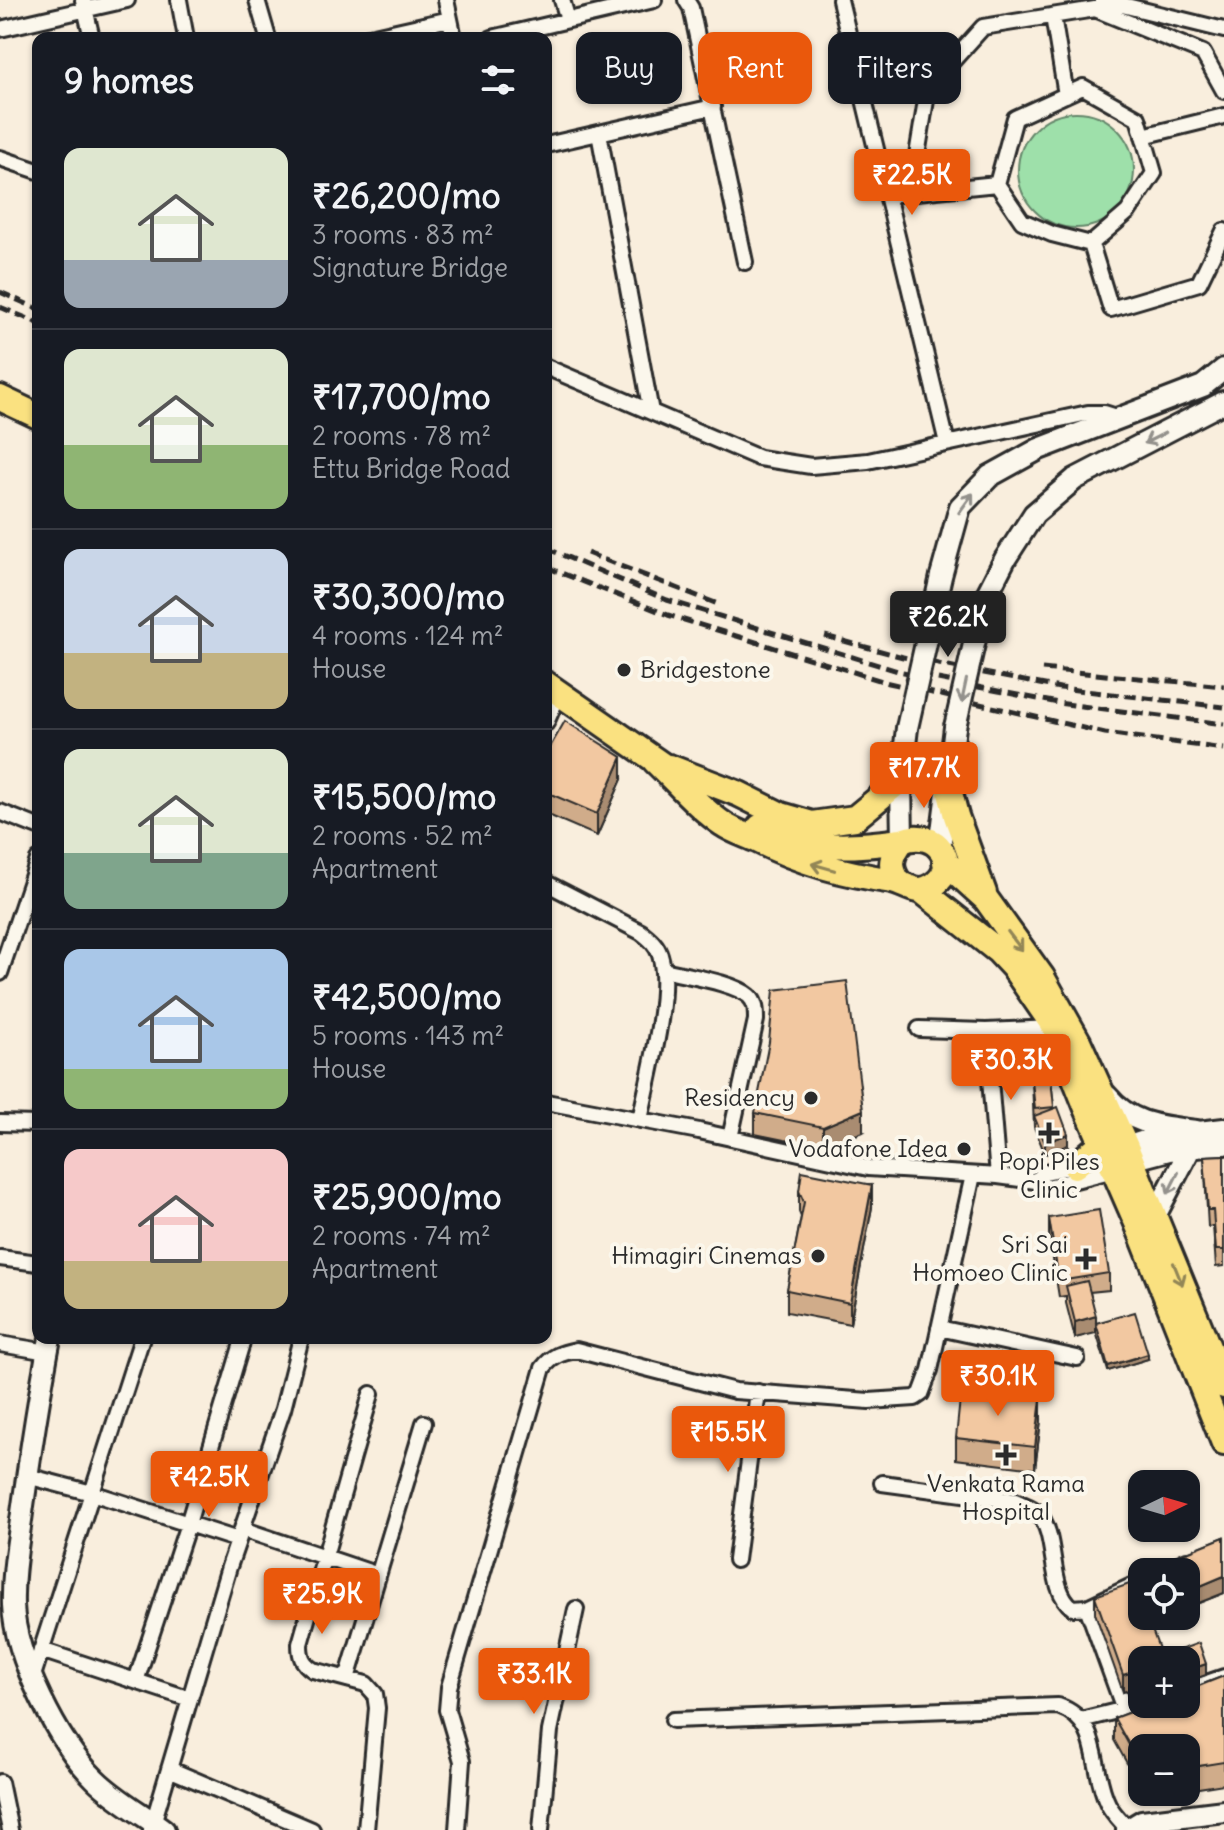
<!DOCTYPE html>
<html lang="en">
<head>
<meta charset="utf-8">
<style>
  body { margin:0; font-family:Delius,sans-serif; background:#242831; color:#f1f3f6; height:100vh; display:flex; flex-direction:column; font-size:30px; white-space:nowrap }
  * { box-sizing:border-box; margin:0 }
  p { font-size:26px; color:#9ea1a6 }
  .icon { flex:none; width:44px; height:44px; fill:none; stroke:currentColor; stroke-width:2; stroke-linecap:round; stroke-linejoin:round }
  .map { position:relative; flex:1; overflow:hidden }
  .panel { position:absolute; left:32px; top:32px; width:520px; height:1312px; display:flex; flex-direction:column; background:#171b24; border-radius:16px; box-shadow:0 2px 6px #0004 }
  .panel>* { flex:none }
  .guide { position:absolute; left:576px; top:32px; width:528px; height:72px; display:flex; gap:16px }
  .needle { width:52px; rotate:85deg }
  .tools { position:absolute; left:1128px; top:1470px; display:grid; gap:16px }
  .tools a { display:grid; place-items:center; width:72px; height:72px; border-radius:16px; background:#171b24; box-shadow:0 2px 6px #0004; font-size:40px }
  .price { position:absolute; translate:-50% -68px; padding:0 18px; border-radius:8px; background:#ea580c; color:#fff; font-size:26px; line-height:52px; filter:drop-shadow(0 2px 4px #0008) }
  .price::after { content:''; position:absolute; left:50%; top:48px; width:24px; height:18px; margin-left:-12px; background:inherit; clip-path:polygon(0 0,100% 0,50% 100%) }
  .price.current { background:#222; color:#fff }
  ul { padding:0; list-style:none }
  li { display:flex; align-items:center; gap:24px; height:200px; padding:0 32px }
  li+li { border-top:2px solid #363941 }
  li span { display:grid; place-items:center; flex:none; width:224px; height:160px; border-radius:16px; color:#555 }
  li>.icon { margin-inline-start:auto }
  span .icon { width:96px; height:96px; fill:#fffc; stroke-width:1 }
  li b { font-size:34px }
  h2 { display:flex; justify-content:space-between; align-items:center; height:96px; padding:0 32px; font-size:34px }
  .chip { padding:0 28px; border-radius:16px; background:#171b24; box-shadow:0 2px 6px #0004; font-size:28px; line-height:72px }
  .chip.current { background:#ea580c; color:#fff }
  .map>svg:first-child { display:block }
  .green { fill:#9ee0aa; stroke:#64866a; stroke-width:2 }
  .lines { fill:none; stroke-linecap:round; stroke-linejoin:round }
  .street-casing { stroke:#2b2b2b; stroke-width:20 }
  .secondary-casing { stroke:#2b2b2b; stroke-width:26 }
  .primary-casing { stroke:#2b2b2b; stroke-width:30 }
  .street { stroke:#fbf7ec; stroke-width:14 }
  .secondary { stroke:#fbf7ec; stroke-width:20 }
  .primary { stroke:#fae180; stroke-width:24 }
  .rail { stroke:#2b2b2b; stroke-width:5; stroke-dasharray:12 6; stroke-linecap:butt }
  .secondary-bridge-casing { stroke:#2b2b2b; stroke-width:26; stroke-linecap:butt }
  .secondary-bridge { stroke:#fbf7ec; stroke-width:20 }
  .wall { fill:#d0ac8a; stroke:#2b2b2b; stroke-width:2 }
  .shaded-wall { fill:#a98c71; stroke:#2b2b2b; stroke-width:2 }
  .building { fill:#f2c8a1; stroke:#2b2b2b; stroke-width:2 }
  .oneway { stroke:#93918c }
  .oneway2 { stroke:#928656 }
  .poi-dot { fill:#2b2b2b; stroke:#fbf7ec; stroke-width:3 }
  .labels { text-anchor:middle; stroke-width:8; stroke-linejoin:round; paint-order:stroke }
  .poi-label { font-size:24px; fill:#2b2b2b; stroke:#fbf7ec; text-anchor:end }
</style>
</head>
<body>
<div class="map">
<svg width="1224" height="1830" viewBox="0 0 1224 1830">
  <rect width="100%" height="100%" fill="#f9eedd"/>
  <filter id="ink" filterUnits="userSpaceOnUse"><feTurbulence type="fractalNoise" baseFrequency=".0125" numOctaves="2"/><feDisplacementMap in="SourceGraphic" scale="16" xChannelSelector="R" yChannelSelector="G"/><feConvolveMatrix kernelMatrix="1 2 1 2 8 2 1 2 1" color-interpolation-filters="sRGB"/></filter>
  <g filter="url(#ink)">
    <path class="green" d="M1018 170a58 58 0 1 1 116 0a58 58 0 1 1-116 0Z"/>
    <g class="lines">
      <defs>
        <path id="street" d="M 83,0 L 92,38
          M 179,0 L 186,38
          M 257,0 L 268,38
          M 446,0 L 454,38
          M 562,0 L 568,20
          M 686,0 L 691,8 L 745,262
          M 840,0 L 947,443
          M 1102,0 L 1224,30
          M 1053,16 L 1066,95
          M 0,29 L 127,0
          M 365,38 L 450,19
          M 492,38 L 654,0
          M 599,133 L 651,412
          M 1143,136 L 1224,116
          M 546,145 L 713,107
          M 0,158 L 38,171
          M 911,192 L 928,88 L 983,27 L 1095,9 L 1203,53 L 1224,91
          M 887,195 L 997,184 L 1015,118 L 1083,87 L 1138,118 L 1154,173 L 1128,212 L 1091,244 L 1052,234 L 1022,221 L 997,184
          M 1091,244 L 1111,309 L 1199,283 L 1224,231
          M 546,367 L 759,458 L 811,466 L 868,461 L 1088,413 L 1104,413 L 1120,418
          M 546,723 L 559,693
          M 0,812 L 38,827
          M 546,883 L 641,932 C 650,939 657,945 660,955 C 672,992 648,1079 640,1120
          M 664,970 C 686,976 733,982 749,996 C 756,1002 756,1011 756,1020 L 730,1138
          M 0,973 L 38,860
          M 919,1029 L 986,1031 L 1055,1028
          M 986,1031 L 998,1176
          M 546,1102 L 699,1131 L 868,1168 L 998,1176 L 1036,1181 L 1048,1187 L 1114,1170
          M 0,1123 L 38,1124
          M 1036,1181 L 1045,1172 L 1080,1165
          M 0,1258 L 38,1263
          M 939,1328 L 1077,1358
          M 0,1344 L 48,1352
          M 27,1476 L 92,1493 L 238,1540
          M 882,1483 L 1015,1501 C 1023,1505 1032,1507 1038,1513 C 1059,1535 1047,1590 1073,1608 L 1087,1607 L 1142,1581
          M 242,1529 L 378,1575
          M 736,1560 L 758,1392
          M 1162,1572 L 1187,1560
          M 1087,1607 L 1124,1709
          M 41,1650 L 190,1699
          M 32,1679 L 142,1338
          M 347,1679 L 424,1423
          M 136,1681 L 188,1524 L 242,1343
          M 1186,1690 L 1224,1677
          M 673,1720 L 1058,1706 C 1103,1721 1090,1769 1108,1804 C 1113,1814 1121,1821 1128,1829
          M 1081,1720 L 1145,1704
          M 169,1769 L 312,1830
          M 0,1782 L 10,1830
          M 151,1830 L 229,1567 L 283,1409 L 301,1338
          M 366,1830 L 377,1708 L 375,1694 L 366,1684 L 313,1670 C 302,1663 300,1656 300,1644 L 371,1394
          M 457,1830 L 462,1761 L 447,1710 L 449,1687 L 543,1368 C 552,1356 561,1353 576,1350 L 735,1391 L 869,1401 L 915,1398 L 921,1394 L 930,1370 L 973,1175
          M 541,1830 L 550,1731 L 576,1609"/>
        <path id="secondary" d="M 941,576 L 960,507 L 990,476 L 1039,449 L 1203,386 L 1224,369
          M 984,600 L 1005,559 L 1034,514 L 1075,479 L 1224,402
          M 902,841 L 901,780 L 907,728
          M 940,848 L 955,727
          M 1107,1096 C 1131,1125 1160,1126 1196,1131
          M 1126,1147 L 1157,1137 L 1224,1129
          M 1131,1160 L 1169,1150 L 1224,1144
          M 1154,1218 L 1191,1147
          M 50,1338 C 39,1396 30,1455 22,1513 C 18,1543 12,1574 13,1605 C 15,1657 58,1743 95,1779 C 115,1799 141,1813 164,1830
          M 1127,1830 L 1142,1821 L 1224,1811"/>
        <path id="primary" d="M 0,398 L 38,416
          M 546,684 L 668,769
          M 655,761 C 677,782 699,808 723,824 C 733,831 746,835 757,840 C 802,863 842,873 892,881 C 907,884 916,896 932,886 C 963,867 937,826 902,841 C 891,855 888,867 899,882
          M 669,767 L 739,794 L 781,815 L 812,824 L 855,818 L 901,780
          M 948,785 L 956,816 L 984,893
          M 760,827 C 813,850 846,848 902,841
          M 945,862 L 986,899 L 1042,977 L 1078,1041 L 1126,1147 L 1224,1386
          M 921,890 L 998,951 L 1013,967 L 1055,1028 L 1086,1106 L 1137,1223 L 1224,1443
          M 1075,1166 L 1103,1142"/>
      </defs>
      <use href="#street" class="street-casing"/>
      <use href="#secondary" class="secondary-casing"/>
      <use href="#primary" class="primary-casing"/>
      <use href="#street" class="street"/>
      <use href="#secondary" class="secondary"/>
      <use href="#primary" class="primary"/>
      <path class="rail" d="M 0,292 L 38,309
        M 0,307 L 38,323
        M 546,548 L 667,600 L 898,671 L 1058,703 L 1224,724
        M 587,553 L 718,604
        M 546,567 L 668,615 L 889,683 L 1105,733 L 1224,749
        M 825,636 L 903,657 L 1060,688 L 1224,707
        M 1042,669 L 1224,686"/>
      <defs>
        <path id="secondary-bridge" d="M 955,727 L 984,600
          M 907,728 L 941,576"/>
      </defs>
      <use href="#secondary-bridge" class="secondary-bridge-casing"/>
      <use href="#secondary-bridge" class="secondary-bridge"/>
    </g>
    <path class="wall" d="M 546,754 L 622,779 L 597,836 L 546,814 Z
      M 1051,1079 L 1054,1108 L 1068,1145 L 1045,1154 L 1034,1127 L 1032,1081 Z
      M 755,1113 L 863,1132 L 823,1148 L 755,1134 Z
      M 1224,1155 L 1224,1266 L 1216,1267 L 1213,1226 L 1208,1227 L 1204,1156 Z
      M 799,1191 L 872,1207 L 850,1324 L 787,1312 L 787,1290 L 801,1217 L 799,1212 Z
      M 1049,1218 L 1109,1273 L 1109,1290 L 1090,1292 L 1096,1323 L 1148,1359 L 1108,1371 L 1096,1332 L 1075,1338 L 1066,1303 L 1066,1296 L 1059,1297 L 1049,1234 Z
      M 1041,1420 L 1035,1469 L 956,1459 L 956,1438 Z
      M 1224,1537 L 1224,1593 L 1186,1608 L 1186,1572 L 1172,1572 L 1172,1558 Z
      M 1095,1596 L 1142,1660 L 1142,1685 L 1123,1692 L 1095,1613 Z
      M 1224,1676 L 1224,1784 L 1186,1790 L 1186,1748 L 1142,1748 L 1142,1790 L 1114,1740 L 1114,1718 Z
      M 1143,1792 L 1169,1792 L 1145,1795 Z"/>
    <path class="shaded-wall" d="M 622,757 L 622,779 L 597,836 L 597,814 Z
      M 863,1110 L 863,1132 L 823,1148 L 823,1127 Z
      M 1068,1134 L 1068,1145 L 1045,1154 L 1045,1143 Z
      M 872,1185 L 872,1207 L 850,1324 L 850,1303 Z
      M 1096,1316 L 1096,1333 L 1075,1338 L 1075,1322 Z
      M 1148,1354 L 1148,1359 L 1108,1371 L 1108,1366 Z
      M 1041,1399 L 1041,1420 L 1035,1469 L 1035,1447 Z
      M 1224,1576 L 1224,1593 L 1186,1608 L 1186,1592 Z
      M 1206,1664 L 1206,1675 L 1186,1682 L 1186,1671 Z
      M 1142,1669 L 1142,1685 L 1123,1692 L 1123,1675 Z"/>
    <path class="building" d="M 565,721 L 622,757 L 597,814 L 546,792 L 546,754 Z
      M 847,981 L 863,1110 L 823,1127 L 755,1113 L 769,1042 L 774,990 Z
      M 1051,1079 L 1054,1107 L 1035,1109 L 1032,1081 Z
      M 1058,1107 L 1068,1134 L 1045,1143 L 1034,1116 Z
      M 1224,1155 L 1224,1250 L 1216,1250 L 1213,1210 L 1208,1210 L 1204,1156 Z
      M 802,1171 L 872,1185 L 850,1303 L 787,1290 L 804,1202 L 799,1191 Z
      M 1099,1210 L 1109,1273 L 1059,1281 L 1049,1218 Z
      M 1087,1281 L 1096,1316 L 1075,1322 L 1066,1286 Z
      M 1135,1312 L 1148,1354 L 1108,1366 L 1096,1323 Z
      M 961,1389 L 1041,1399 L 1035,1447 L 956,1438 Z
      M 1224,1537 L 1224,1576 L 1186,1592 L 1186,1572 L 1178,1572 L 1172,1558 Z
      M 1135,1582 L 1142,1601 L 1142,1616 L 1147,1616 L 1163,1660 L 1142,1660 L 1142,1669 L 1123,1675 L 1095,1596 Z
      M 1199,1643 L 1206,1664 L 1186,1671 L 1186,1660 L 1167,1660 L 1165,1655 Z
      M 1224,1676 L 1224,1762 L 1186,1768 L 1186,1748 L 1142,1748 L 1142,1768 L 1114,1718 L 1151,1704 L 1186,1704 L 1186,1691 Z"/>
    <defs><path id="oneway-shaft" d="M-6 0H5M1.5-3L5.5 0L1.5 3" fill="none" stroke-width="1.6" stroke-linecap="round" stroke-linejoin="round" transform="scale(2)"/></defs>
    <g class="oneway">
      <use href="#oneway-shaft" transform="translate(1155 438) rotate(153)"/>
      <use href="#oneway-shaft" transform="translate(966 503) rotate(-54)"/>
      <use href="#oneway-shaft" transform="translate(964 691) rotate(102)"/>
      <use href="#oneway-shaft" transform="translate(1173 1183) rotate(117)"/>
    </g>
    <g class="oneway2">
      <use href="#oneway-shaft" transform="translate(823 867) rotate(-164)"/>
      <use href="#oneway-shaft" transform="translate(1015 941) rotate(53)"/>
      <use href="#oneway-shaft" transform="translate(1178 1274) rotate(68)"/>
    </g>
  </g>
  <g class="poi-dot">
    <circle cx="624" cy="670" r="8"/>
    <circle cx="811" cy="1098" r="8"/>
    <path d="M1045 1121h8v8h8v8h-8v8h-8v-8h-8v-8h8z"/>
    <circle cx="964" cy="1149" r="8"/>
    <circle cx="818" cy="1256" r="8"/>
    <path d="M1082 1247h8v8h8v8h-8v8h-8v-8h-8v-8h8z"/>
    <path d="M1002 1443h8v8h8v8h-8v8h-8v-8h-8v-8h8z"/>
  </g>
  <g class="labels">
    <g class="poi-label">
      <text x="640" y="678" text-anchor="start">Bridgestone</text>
      <text x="795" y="1106">Residency</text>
      <text x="948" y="1157">Vodafone Idea</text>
      <text x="1049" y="1170" text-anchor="middle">Popi Piles<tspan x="1049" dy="28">Clinic</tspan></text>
      <text x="1068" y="1253">Sri Sai<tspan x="1068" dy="28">Homoeo Clinic</tspan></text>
      <text x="802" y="1264">Himagiri Cinemas</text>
      <text x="1006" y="1492" text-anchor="middle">Venkata Rama<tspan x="1006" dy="28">Hospital</tspan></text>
    </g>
  </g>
</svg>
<div class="tools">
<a><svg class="needle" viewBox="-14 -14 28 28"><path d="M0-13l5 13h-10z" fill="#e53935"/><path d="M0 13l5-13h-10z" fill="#9ea1a6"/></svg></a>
<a><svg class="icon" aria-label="locate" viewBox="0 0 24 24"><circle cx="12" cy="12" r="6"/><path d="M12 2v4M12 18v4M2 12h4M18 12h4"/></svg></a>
<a>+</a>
<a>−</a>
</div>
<b class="price" style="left:912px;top:217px">₹22.5K</b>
<b class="price current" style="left:948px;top:659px">₹26.2K</b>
<b class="price" style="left:924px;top:810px">₹17.7K</b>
<b class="price" style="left:1011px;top:1102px">₹30.3K</b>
<b class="price" style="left:998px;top:1418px">₹30.1K</b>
<b class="price" style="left:728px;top:1474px">₹15.5K</b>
<b class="price" style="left:209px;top:1519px">₹42.5K</b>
<b class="price" style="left:322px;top:1636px">₹25.9K</b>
<b class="price" style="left:534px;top:1716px">₹33.1K</b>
<div class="guide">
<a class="chip">Buy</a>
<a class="chip current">Rent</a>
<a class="chip">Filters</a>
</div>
<section class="panel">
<h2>9 homes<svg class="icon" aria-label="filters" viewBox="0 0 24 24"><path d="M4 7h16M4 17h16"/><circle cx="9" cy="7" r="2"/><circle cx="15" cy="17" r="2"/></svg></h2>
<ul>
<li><span style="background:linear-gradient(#dfe7d0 70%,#9aa5b1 0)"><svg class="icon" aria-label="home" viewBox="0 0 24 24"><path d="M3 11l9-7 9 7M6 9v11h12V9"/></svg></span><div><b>₹26,200/mo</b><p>3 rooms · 83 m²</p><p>Signature Bridge</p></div></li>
<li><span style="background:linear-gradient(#dfe7d0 60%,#8fb573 0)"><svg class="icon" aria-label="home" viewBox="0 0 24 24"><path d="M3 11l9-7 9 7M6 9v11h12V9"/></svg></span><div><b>₹17,700/mo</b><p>2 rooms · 78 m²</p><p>Ettu Bridge Road</p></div></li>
<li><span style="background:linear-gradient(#c9d6e8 65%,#c2b280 0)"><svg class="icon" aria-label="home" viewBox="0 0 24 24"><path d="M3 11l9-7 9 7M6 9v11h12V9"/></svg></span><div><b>₹30,300/mo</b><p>4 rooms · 124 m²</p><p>House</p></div></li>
<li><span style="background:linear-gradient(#dfe7d0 65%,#7fa58c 0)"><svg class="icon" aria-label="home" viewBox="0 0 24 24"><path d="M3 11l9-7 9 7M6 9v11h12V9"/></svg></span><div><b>₹15,500/mo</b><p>2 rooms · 52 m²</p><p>Apartment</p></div></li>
<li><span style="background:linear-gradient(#a9c7e8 75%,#8fb573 0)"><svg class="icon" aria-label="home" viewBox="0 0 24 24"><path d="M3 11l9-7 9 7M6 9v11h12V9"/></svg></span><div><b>₹42,500/mo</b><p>5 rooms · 143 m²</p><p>House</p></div></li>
<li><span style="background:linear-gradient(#f6c9c9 70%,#c2b280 0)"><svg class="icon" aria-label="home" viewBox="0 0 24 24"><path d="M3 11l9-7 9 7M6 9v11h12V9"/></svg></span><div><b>₹25,900/mo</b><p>2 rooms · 74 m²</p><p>Apartment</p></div></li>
</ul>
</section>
</div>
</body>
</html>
